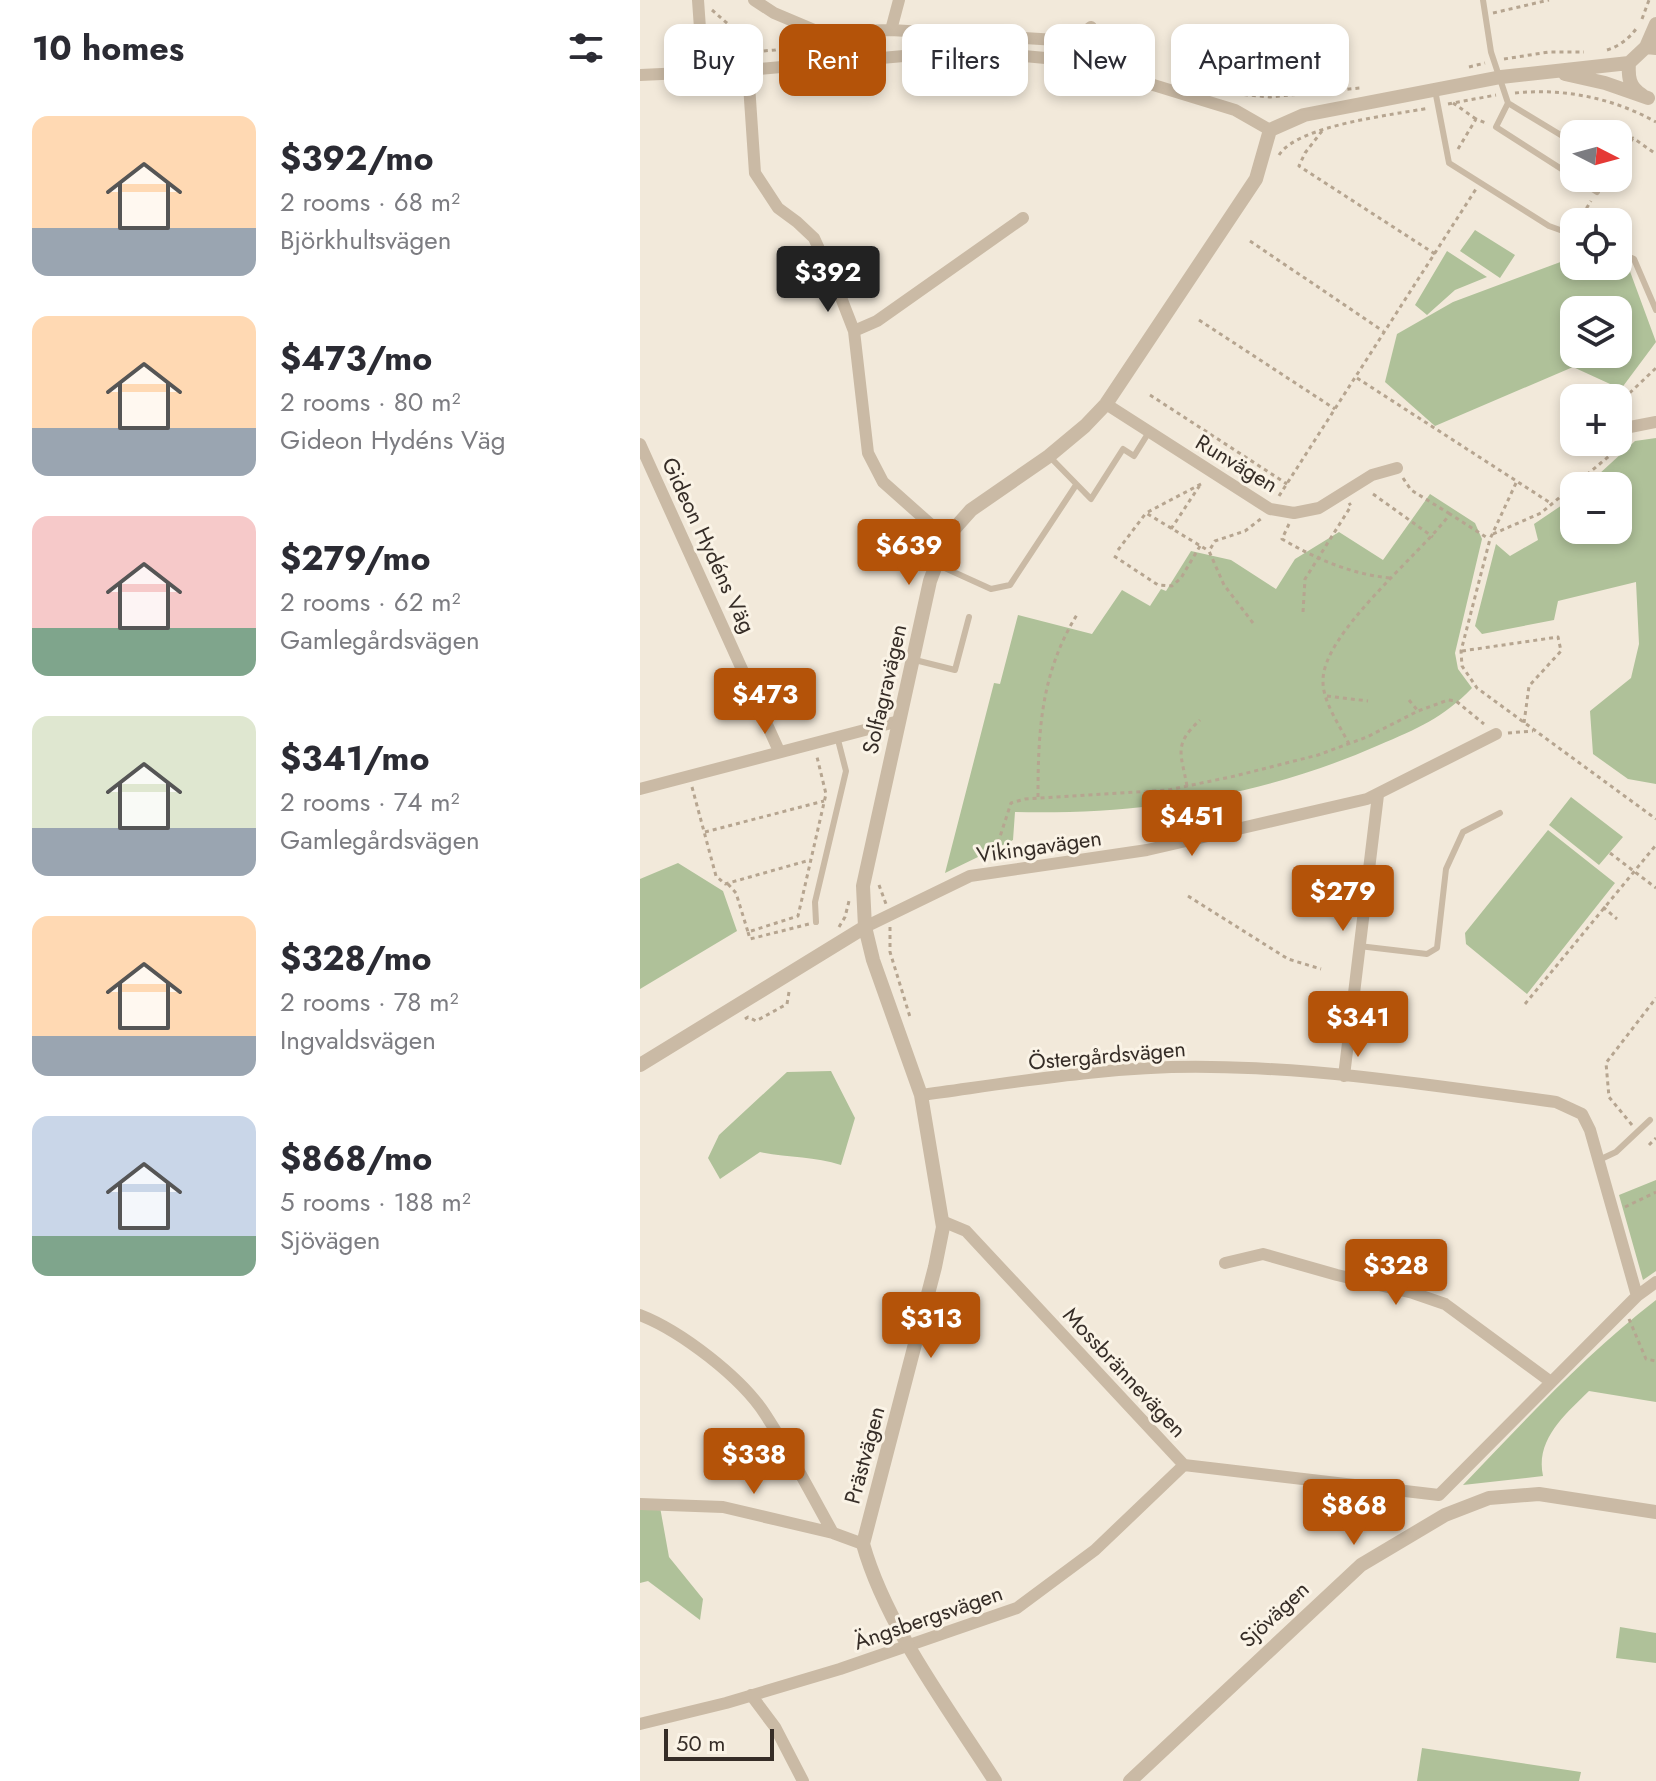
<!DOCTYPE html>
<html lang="en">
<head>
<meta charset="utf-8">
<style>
  body { margin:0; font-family:Jost,sans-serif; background:#f2f2f3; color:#2b2b33; height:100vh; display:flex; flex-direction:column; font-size:30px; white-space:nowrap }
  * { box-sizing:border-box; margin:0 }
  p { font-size:26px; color:#7c7c81 }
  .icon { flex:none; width:44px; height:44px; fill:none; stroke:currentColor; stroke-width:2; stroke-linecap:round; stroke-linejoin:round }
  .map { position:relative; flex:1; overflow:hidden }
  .drawer { display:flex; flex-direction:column; background:#fff; width:640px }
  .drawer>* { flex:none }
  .banner { position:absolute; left:24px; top:24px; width:760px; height:72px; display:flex; gap:16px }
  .needle { width:52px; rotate:96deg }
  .controls { position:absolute; left:920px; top:120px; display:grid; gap:16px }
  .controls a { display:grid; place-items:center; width:72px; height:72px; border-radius:16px; background:#fff; box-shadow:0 4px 12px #0003; font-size:40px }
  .scale { position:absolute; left:24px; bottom:20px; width:110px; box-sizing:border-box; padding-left:8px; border:4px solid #362d27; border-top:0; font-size:22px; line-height:28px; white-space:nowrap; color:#362d27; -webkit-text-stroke:6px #faf3e6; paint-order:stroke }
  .price { position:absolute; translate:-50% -68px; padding:0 18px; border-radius:8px; background:#b45309; color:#fff; font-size:26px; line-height:52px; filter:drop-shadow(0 2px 4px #0008) }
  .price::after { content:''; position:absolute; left:50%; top:48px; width:24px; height:18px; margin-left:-12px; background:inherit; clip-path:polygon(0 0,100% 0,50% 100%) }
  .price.on { background:#222; color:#fff }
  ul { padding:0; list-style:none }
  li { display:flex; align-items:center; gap:24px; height:200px; padding:0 32px }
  li span { display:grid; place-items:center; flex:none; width:224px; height:160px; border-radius:16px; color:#555 }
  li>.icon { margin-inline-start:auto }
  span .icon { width:96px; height:96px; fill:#fffc; stroke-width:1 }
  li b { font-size:34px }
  h2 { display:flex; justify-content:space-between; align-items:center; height:96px; padding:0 32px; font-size:34px }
  .tag { padding:0 28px; border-radius:16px; background:#fff; box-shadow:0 4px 12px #0003; font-size:28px; line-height:72px }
  .tag.on { background:#b45309; color:#fff }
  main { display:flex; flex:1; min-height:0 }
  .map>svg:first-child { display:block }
  .green { fill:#afc199; fill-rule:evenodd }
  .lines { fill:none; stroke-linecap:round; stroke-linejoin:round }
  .path { stroke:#b6a590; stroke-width:3; stroke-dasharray:4 4; stroke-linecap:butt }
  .service { stroke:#cabaa5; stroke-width:6 }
  .minor { stroke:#cabaa5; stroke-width:12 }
  .tertiary { stroke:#cabaa5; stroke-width:14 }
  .labels { text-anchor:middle; stroke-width:6; stroke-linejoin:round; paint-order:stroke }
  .street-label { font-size:22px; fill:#362d27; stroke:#faf3e6 }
</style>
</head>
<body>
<main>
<section class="drawer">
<h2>10 homes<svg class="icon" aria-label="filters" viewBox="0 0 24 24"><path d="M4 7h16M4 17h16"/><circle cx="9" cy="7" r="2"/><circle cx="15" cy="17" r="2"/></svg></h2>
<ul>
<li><span style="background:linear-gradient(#ffd9b3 70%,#9aa5b1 0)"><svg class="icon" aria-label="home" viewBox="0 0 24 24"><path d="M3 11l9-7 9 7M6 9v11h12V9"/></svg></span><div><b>$392/mo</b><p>2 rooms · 68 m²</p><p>Björkhultsvägen</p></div></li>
<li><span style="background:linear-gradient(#ffd9b3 70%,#9aa5b1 0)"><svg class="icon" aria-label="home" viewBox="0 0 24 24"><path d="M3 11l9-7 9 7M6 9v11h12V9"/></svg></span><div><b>$473/mo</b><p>2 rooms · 80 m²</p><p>Gideon Hydéns Väg</p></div></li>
<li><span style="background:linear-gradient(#f6c9c9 70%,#7fa58c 0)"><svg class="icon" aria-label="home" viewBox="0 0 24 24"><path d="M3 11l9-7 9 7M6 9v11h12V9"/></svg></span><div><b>$279/mo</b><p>2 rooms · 62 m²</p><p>Gamlegårdsvägen</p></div></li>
<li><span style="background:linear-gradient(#dfe7d0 70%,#9aa5b1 0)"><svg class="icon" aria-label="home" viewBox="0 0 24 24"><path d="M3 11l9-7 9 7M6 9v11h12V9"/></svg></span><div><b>$341/mo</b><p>2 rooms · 74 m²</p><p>Gamlegårdsvägen</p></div></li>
<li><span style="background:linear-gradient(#ffd9b3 75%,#9aa5b1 0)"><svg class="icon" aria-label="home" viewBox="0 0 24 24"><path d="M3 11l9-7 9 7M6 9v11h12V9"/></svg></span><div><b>$328/mo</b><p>2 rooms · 78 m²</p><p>Ingvaldsvägen</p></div></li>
<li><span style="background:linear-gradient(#c9d6e8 75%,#7fa58c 0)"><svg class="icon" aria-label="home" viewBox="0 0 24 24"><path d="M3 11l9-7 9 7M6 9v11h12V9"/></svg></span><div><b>$868/mo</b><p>5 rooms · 188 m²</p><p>Sjövägen</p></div></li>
</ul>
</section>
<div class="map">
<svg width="1016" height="1781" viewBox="0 0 1016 1781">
  <rect width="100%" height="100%" fill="#f2e9da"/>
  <path class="green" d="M 835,230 L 875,255 L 860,278 L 820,251 Z
    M 807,251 L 847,277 L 815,290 L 787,315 L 775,305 Z
    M 934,257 L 934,266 L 988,266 L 1016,342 L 981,389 L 933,367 L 795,426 L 745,382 L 757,334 L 813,302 ZM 934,310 L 978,310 L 978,354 L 934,354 Z
    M 1016,438 L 1016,784 L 988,779 L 953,754 L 950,711 L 991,678 L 999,644 L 996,582 L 918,601 L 914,620 L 842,634 L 835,626 L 856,544 L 870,556 L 898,540 L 894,524 L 934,497 L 934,530 L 978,530 L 978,486 L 946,486 L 995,441 Z
    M 790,494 L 835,523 L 842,539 L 815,653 L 818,669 L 832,688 C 803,718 777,729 739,745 C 624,796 500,815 375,812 L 373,840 L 305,873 L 354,683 L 360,684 L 378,615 L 452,634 L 482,590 L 510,606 L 521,589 L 526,591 L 551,551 L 591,560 L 636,589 L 655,559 L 699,532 L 743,560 Z
    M 931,797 L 983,837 L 959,865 L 909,825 Z
    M 908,830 L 975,883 L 887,994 L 826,944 L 825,933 Z
    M 38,863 L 83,891 L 97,931 L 0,989 L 0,879 Z
    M 191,1071 L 215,1118 L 201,1165 C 175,1156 148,1158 120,1152 L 80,1179 L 68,1158 L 79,1135 L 147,1072 Z
    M 1016,1180 L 1016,1271 L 1003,1280 L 979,1195 Z
    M 1016,1300 L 1016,1402 L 949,1391 C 926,1414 895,1439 903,1476 L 823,1485 C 885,1420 945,1355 1016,1300 Z
    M 20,1507 L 29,1557 L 63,1599 L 60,1620 L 8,1581 L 0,1583 L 0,1510 Z
    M 980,1627 L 1016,1633 L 1016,1663 L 976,1658 Z
    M 782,1748 L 941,1772 L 939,1781 L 777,1781 Z"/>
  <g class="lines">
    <path class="path" d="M 72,10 L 119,51 L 120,57
      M 853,13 L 909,0
      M 1002,19 L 1009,0
      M 447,48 L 462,54
      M 967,50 C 980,46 991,37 998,26
      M 76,55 L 135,50 L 166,40
      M 32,59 L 48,58
      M 864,59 L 909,52 L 944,52
      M 829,67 L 845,63
      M 588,93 L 630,97 L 720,88
      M 875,93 C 924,88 973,98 1016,122
      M 813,103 L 836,119
      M 808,104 L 856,95
      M 682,131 L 665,153 L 659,166 L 795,254
      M 818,149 L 836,119 L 848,124
      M 639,155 C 658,125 753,115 789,108
      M 978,161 L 993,138 L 1016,154
      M 938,222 L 951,201
      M 610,241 L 743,331
      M 559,320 L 695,409
      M 717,378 L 912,504
      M 510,395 L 647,484
      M 978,404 L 1016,368
      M 763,478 L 771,490 L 810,514
      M 876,483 L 850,539 L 821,651 L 822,666 L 837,688 L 1016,819
      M 561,484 L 506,513 L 569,551
      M 733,494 L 793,537
      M 639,496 L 836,189
      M 649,524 L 642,539 C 676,559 711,574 750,578
      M 531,529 L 560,485
      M 853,534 L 901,513 L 980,447 L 984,439
      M 478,550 L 506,513
      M 474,556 L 518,585 L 532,586 L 541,578 L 560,546
      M 663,612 L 665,579 L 711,506 L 709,503
      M 613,623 L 584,585 L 569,551 L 575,541 L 605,531 L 622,518
      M 822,651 L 918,637 L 921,651 L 889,686 L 884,723
      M 687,696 L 728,701
      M 769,700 L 778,711
      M 868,733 L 893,731
      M 709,744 C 700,726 683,702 683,682 C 681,634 780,555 810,514 L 849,539
      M 547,786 C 541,753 533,745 560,720
      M 52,787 L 76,876 L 85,884 L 170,860
      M 398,797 C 398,730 401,672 438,613
      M 65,832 L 184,801
      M 970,853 L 1016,888
      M 353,858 L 371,803 L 385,799 L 528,790 L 595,776 L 678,755 L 727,737 L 778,711 L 808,700 L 816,701 L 844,724
      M 88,884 L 96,893 L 108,932 L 158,916 L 186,794 L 177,757
      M 239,885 L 246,904
      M 548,896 L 648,959 L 681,969
      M 963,907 L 977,919
      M 199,927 L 205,917 L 209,901
      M 250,927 L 250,952 L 270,1017
      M 108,932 L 110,939 L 169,924
      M 885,1004 L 1016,845
      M 105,1019 L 108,1017 L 116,1021 L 147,1004 L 149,992
      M 992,1125 L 969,1097 L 966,1063 L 1016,998
      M 1009,1145 L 1016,1138
      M 985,1207 L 1016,1192
      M 989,1319 L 1006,1359 L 1016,1361"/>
    <path class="service" d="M 843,0 L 851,52 L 868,103 L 934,143
      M 795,90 L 809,163 L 909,226 L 934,235
      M 868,103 L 856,127 L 934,177
      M 969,134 L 975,125
      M 935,178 L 957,192
      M 978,252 L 994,259 L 1016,310
      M 409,456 L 451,499 L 483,449 L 494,456 L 509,432
      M 296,564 L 351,589 L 370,585 L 436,485
      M 275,660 L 315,670 L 329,617
      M 176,922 L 175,902 L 206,771 L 197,736
      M 719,946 L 787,954 L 797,948 L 806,869 L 823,832 L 860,813
      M 959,1160 L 976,1152 L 1010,1120"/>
    <path class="minor" d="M 58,0 L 63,71
      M 114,0 L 134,13 L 179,32 L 251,30 L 433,41 L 451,27
      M 251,30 L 259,0
      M 108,70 L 115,173 L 138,208 L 157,222 L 174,238 L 200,295 L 214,331 L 228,453 L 243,482 L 306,538
      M 0,75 L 108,70 L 297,53 L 364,54 L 416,59 L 458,68 L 595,110 L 630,130
      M 214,331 L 237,321 L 383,218
      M 466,404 L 630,509 L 654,513 L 679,508 L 732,475 L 757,468
      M 990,427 L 1016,422
      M 0,444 L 139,751
      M 0,789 L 259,721
      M 225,927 L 330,876 L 507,850 L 727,799 L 856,734
      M 704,1076 L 738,795
      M 281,1095 C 377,1082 474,1065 571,1067 C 684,1068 804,1087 916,1102 L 942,1114 L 950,1130 L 997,1296
      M 302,1221 L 326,1231 L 544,1465 L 799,1495 L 997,1296 L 1016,1282
      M 585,1263 L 623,1254 L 697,1275 L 773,1293 L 805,1304 L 911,1382
      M 0,1315 C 41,1331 101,1377 125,1414 C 150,1452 171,1494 193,1533
      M 0,1504 L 83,1507 L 193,1533 L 223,1544
      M 111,1695 L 135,1727 L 163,1781
      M 0,1724 L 86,1703 L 200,1669 L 377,1608 L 455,1550 L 544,1465"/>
    <path class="tertiary" d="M 1006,47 L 1016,24
      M 925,74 L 965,83 L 1008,98
      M 1002,95 C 989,87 988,77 989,63 L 1006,47 L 1016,48
      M 225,927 L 233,960 L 281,1095 L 303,1227 L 295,1267 L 223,1544 C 246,1626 309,1709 355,1781
      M 0,1065 L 225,927 L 223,886 L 290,581 L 306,538 L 331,510 L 409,456 L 445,426 L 466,404 L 616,179 L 630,130 L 664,115 L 861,77 L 989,63
      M 490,1781 L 721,1565 L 805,1515 L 849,1498 L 899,1494 L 1016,1512"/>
  </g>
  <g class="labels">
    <g class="street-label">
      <text transform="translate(597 463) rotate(31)" y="8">Runvägen</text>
      <text transform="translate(69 545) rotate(65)" y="8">Gideon Hydéns Väg</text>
      <text transform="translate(244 689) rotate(-77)" y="8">Solfagravägen</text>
      <text transform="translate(399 846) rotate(-8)" y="8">Vikingavägen</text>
      <text transform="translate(467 1055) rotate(-5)" y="8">Östergårdsvägen</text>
      <text transform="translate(485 1372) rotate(47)" y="8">Mossbrännevägen</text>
      <text transform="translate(224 1455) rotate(-75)" y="8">Prästvägen</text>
      <text transform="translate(634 1614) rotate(-43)" y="8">Sjövägen</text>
      <text transform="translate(288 1617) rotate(-19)" y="8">Ängsbergsvägen</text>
    </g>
  </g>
</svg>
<div class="controls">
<a><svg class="needle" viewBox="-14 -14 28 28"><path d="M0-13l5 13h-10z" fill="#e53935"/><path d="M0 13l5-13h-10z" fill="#7c7c81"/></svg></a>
<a><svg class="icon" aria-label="locate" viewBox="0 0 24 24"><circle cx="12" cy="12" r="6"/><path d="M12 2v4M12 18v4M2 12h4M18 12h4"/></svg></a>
<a><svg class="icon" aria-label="layers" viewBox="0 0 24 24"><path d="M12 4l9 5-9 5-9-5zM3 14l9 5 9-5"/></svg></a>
<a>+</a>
<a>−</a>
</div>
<div class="scale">50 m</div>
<b class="price on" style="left:188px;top:314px">$392</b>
<b class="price" style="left:269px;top:587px">$639</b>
<b class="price" style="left:125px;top:736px">$473</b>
<b class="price" style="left:552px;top:858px">$451</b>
<b class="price" style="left:703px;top:933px">$279</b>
<b class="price" style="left:718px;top:1059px">$341</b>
<b class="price" style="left:756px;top:1307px">$328</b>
<b class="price" style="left:291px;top:1360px">$313</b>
<b class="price" style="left:114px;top:1496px">$338</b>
<b class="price" style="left:714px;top:1547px">$868</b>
<div class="banner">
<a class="tag">Buy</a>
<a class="tag on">Rent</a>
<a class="tag">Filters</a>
<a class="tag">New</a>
<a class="tag">Apartment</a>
</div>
</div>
</main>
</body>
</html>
